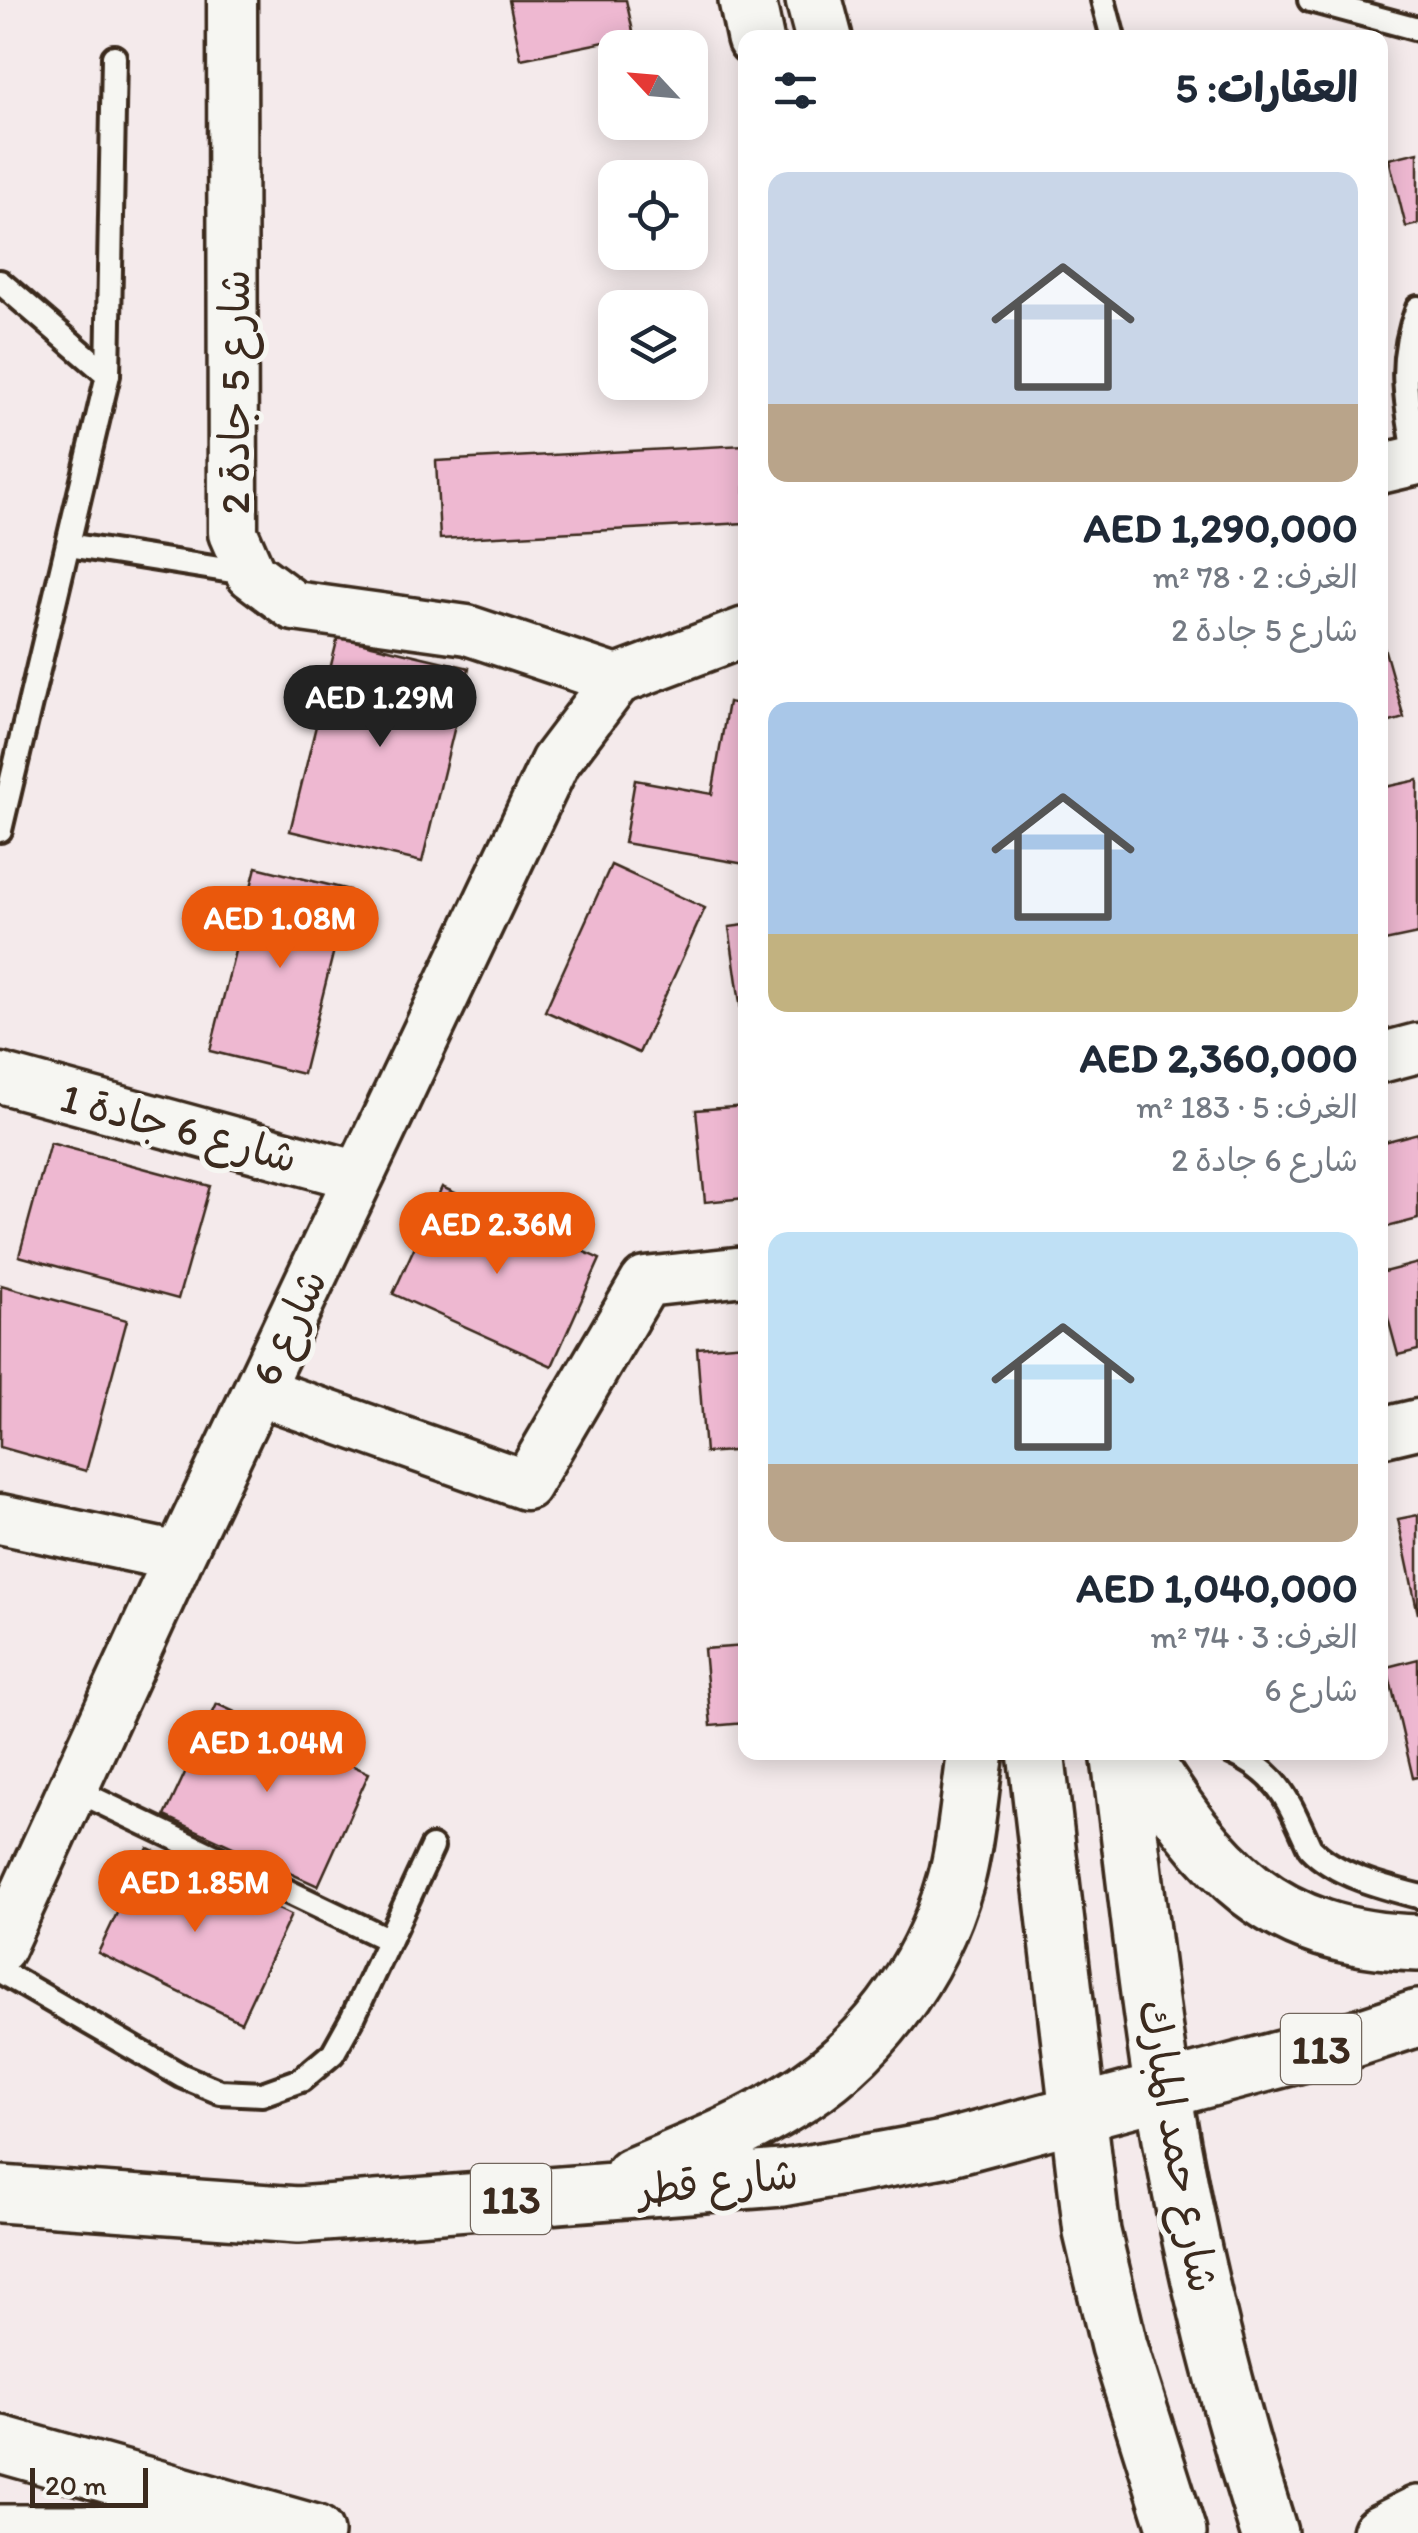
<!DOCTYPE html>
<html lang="ar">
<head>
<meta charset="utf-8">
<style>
  body { margin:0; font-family:Itim,"Playpen Sans Arabic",sans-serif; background:#f2f2f3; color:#1f2937; direction:rtl; height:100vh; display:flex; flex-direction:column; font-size:38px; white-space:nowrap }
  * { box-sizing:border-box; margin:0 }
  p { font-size:32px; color:#747a83 }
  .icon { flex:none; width:55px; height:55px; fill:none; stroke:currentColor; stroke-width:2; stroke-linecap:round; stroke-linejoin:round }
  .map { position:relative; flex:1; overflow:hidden; direction:ltr }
  .panel { position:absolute; left:738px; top:30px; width:650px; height:1730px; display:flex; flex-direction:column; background:#fff; border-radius:20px; box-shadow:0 5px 25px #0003; direction:rtl }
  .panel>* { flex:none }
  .needle { width:65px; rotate:296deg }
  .fabs { position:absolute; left:598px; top:30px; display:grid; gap:20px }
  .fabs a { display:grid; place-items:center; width:110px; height:110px; border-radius:20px; background:#fff; box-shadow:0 5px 25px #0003; font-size:50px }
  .scale { position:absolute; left:30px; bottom:25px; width:118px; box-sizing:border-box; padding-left:10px; border:5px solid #3b2a1e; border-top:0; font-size:28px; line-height:35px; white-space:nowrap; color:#3b2a1e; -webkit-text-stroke:8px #f6f6f2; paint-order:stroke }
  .price { position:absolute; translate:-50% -85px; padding:0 22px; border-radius:35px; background:#ea580c; color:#fff; font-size:32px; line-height:65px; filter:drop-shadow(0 2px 5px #0008) }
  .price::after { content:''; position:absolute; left:50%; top:60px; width:30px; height:22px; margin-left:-15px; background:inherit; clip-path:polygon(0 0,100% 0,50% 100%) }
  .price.on { background:#222; color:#fff }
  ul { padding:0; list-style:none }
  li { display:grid; align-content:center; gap:20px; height:530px; padding:0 30px }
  li span { display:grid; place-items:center; height:310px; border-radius:20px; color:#555 }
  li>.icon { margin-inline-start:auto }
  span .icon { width:180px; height:180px; fill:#fffc; stroke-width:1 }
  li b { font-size:42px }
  h2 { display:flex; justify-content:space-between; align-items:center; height:120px; padding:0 30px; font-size:42px }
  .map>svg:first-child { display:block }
  .building { fill:#eeb8d1; stroke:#3b2a1e; stroke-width:2.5 }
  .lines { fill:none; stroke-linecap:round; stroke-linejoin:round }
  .lane-casing { stroke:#3b2a1e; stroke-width:30 }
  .street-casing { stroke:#3b2a1e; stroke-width:55 }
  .secondary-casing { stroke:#3b2a1e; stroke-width:62 }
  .primary-casing { stroke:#3b2a1e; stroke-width:62 }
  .lane { stroke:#f6f6f2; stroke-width:22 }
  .street { stroke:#f6f6f2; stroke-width:48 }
  .secondary { stroke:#f6f6f2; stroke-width:55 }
  .primary { stroke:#f6f6f2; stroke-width:55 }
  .labels { text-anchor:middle; stroke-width:10; stroke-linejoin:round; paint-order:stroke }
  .shield { fill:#f6f6f2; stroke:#73675e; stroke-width:2.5 }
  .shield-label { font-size:40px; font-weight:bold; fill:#3b2a1e }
  .street-label { font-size:42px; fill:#3b2a1e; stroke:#f6f6f2 }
</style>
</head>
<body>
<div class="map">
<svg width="1418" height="2533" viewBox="0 0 1418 2533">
  <rect width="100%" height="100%" fill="#f4eaeb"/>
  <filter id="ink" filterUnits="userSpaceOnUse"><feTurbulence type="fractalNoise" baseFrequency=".01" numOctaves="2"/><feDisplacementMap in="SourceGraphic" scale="20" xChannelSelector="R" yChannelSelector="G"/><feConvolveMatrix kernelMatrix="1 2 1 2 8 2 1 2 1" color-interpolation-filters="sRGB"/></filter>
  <g filter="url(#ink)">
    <path class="building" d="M 509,0 L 626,0 L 634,36 L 521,59 Z
      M 1418,152 L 1418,224 L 1406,227 L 1389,159 Z
      M 745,445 L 745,523 L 440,539 L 436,461 Z
      M 1380,633 L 1404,718 L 1380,725 Z
      M 338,637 L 469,668 L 422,862 L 290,831 Z
      M 728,702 L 745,705 L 745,864 L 624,843 L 635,780 L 712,794 Z
      M 1418,780 L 1418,934 L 1380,942 L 1380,788 Z
      M 611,865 L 705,908 L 639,1053 L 545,1011 Z
      M 256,867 L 349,890 L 303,1074 L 210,1051 Z
      M 745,925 L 745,1038 L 729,927 Z
      M 745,1106 L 745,1198 L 705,1202 L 696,1110 Z
      M 1418,1133 L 1418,1219 L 1380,1229 L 1380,1143 Z
      M 50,1143 L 210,1186 L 178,1299 L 19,1256 Z
      M 442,1187 L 600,1259 L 552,1366 L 393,1294 Z
      M 1418,1263 L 1418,1350 L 1398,1355 L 1380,1289 L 1380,1273 Z
      M 1,1285 L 127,1320 L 86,1471 L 0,1447 Z
      M 745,1344 L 745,1450 L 705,1453 L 697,1348 Z
      M 1418,1515 L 1418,1614 L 1398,1519 Z
      M 745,1646 L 745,1723 L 711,1726 L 704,1649 Z
      M 1418,1659 L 1418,1777 L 1413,1778 L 1387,1667 Z
      M 217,1704 L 369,1773 L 318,1886 L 165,1816 Z
      M 148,1848 L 291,1915 L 241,2022 L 98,1953 Z"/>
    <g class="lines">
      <defs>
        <path id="lane" d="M 1103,0 L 1113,38
          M 1310,0 L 1418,29
          M 0,282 L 108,375
          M 1416,460 C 1407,402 1396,365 1418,308
          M 68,545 L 251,574
          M 0,830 L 108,375 L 114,57
          M 1231,1752 C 1281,1774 1289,1803 1310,1848 C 1335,1875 1383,1887 1418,1896
          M 73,1789 L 389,1940
          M 0,1971 L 182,2076 L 220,2092 L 262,2094 L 301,2080 L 333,2053 L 353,2017 L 432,1847"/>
        <path id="street" d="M 232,0 L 233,533 L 251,574 L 294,606 L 467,630 L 617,680
          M 1380,469 L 1418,460
          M 1380,1058 L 1418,1048
          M 0,1078 L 359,1176
          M 259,1391 L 526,1485 L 645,1282 L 745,1271
          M 1380,1433 L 1418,1424
          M 0,1519 L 179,1557
          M 0,1948 L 179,1557 L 555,762 L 617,680 L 745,632"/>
        <path id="secondary" d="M 747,0 L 755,38
          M 814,0 L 824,38
          M 1036,1752 L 1092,2232 L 1119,2346 L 1178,2533
          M 1119,1752 C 1134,1865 1145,1979 1163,2091 C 1187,2240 1223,2389 1269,2533"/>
        <path id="primary" d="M 1139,1752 C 1212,1869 1270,1939 1418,1943
          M 632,2176 C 683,2154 737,2134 784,2105 C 868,2057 930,1973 956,1880 C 967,1839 969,1795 976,1752
          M 0,2194 L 298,2215 L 782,2178 L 943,2149 L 1342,2043 L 1418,2018
          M 0,2444 L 315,2533
          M 0,2533 L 247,2533
          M 1380,2533 L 1418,2514"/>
      </defs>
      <use href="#lane" class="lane-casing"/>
      <use href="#street" class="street-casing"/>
      <use href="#secondary" class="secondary-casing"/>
      <use href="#primary" class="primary-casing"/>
      <use href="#lane" class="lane"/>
      <use href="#street" class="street"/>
      <use href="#secondary" class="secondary"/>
      <use href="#primary" class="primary"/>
    </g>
  </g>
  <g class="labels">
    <g class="shield">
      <rect x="1281" y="2014" width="80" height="70" rx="8"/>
      <rect x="471" y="2164" width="80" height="70" rx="8"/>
    </g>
    <g class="shield-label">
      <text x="1321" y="2063">113</text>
      <text x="511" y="2213">113</text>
    </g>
    <g class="street-label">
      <text transform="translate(234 392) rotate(-90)" y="15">شارع 5 جادة 2</text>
      <text transform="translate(179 1127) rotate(15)" y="15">شارع 6 جادة 1</text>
      <text transform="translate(288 1327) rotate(-65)" y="15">شارع 6</text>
      <text transform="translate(1179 2146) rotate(80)" y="15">شارع حمد المبارك</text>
      <text transform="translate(718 2181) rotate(-6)" y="15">شارع قطر</text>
    </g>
  </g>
</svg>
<div class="fabs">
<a><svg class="needle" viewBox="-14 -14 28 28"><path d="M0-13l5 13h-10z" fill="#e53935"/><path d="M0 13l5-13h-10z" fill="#747a83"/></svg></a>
<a><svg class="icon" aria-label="locate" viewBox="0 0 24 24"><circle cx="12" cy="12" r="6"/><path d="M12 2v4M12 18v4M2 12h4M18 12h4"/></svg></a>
<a><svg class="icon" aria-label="layers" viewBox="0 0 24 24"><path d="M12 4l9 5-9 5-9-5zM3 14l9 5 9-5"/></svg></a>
</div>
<div class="scale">20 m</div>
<b class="price on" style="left:380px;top:750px">AED 1.29M</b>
<b class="price" style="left:280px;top:971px">AED 1.08M</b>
<b class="price" style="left:497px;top:1277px">AED 2.36M</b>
<b class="price" style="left:267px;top:1795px">AED 1.04M</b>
<b class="price" style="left:195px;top:1935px">AED 1.85M</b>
<section class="panel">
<h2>العقارات: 5<svg class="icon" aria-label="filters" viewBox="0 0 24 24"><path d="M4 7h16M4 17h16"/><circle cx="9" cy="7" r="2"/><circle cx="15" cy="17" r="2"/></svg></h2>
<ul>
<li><span style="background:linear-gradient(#c9d6e8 75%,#b9a48a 0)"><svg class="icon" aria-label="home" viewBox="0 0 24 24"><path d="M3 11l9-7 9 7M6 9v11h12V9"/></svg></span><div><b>AED 1,290,000</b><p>الغرف: 2 · 78 m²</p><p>شارع 5 جادة 2</p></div></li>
<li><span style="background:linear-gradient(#a9c7e8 75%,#c2b280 0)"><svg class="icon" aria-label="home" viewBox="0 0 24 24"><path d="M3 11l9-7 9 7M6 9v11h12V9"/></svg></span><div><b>AED 2,360,000</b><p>الغرف: 5 · 183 m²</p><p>شارع 6 جادة 2</p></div></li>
<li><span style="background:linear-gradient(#bfe0f5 75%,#b9a48a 0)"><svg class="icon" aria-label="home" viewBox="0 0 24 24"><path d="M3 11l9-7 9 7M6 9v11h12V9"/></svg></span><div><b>AED 1,040,000</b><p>الغرف: 3 · 74 m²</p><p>شارع 6</p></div></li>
</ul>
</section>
</div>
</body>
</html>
